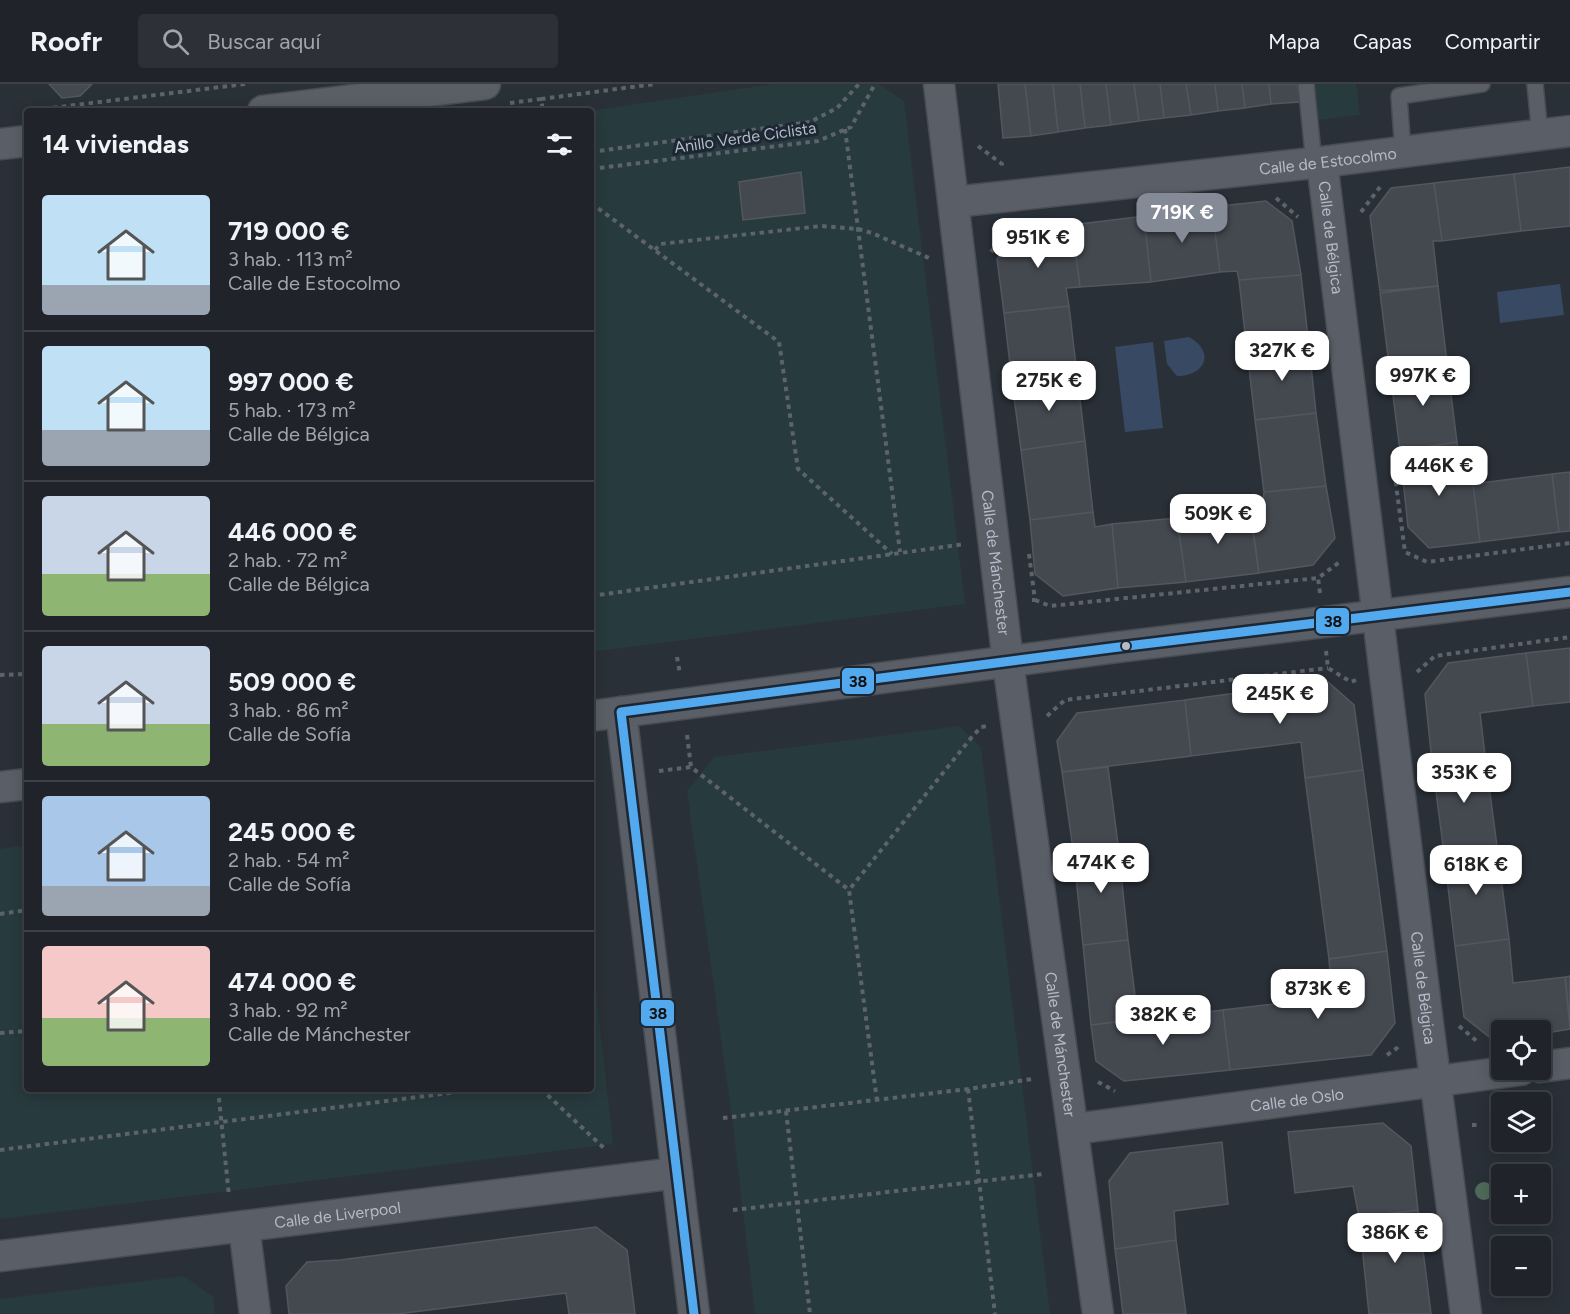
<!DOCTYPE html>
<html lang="es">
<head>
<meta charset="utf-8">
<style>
  body { margin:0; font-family:Figtree,sans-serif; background:#2d3036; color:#f1f3f6; height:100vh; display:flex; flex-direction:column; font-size:22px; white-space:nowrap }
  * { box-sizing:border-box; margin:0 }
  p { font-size:20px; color:#a2a4a8 }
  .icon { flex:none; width:33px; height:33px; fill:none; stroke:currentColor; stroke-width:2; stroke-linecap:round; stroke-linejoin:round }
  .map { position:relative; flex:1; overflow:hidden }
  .panel { position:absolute; left:24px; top:24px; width:570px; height:984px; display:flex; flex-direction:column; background:#20242a; border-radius:6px; box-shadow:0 3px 15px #0003,0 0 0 2px #3d4147 }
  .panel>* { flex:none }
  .fabs { position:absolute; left:1491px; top:936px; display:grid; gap:12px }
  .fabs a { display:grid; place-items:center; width:60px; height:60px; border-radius:6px; background:#20242a; box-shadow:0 3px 15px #0003,0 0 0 2px #3d4147; font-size:30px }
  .price { position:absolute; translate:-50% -51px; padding:0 14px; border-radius:12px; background:#fff; color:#222; font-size:20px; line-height:39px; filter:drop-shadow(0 2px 3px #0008) }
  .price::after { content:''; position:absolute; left:50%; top:36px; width:18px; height:14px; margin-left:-9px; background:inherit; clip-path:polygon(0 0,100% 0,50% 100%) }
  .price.active { background:#848b96; color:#fff }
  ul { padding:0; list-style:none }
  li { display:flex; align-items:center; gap:18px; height:150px; padding:0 18px }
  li+li { border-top:2px solid #3d4147 }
  li span { display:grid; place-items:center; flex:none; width:168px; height:120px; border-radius:6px; color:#555 }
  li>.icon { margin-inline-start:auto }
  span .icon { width:72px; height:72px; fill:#fffc; stroke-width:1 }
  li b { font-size:26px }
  h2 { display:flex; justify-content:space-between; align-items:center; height:72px; padding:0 18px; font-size:26px }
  header { display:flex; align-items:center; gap:36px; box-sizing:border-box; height:84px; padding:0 30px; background:#20242a; border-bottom:2px solid #3d4147 }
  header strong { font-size:28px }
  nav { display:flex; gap:33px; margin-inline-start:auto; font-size:21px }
  .search { width:420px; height:54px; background:#2d3036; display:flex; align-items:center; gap:15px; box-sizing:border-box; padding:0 21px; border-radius:6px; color:#a2a4a8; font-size:22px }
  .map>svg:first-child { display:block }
  .green { fill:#273a3e }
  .water { fill:#384963 }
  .building { fill:#444950; stroke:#52575f; stroke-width:1.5 }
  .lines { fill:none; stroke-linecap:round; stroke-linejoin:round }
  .lane-casing { stroke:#484c53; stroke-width:18 }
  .street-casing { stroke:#484c53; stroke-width:33 }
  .path { stroke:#5d636a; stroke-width:4; stroke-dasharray:4.5 4.5; stroke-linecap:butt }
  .lane { stroke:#5a5e66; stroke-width:15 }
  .street { stroke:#5a5e66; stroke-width:30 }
  .bus-1-casing { stroke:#1d2633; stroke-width:14 }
  .bus-1 { stroke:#53a9ee; stroke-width:9 }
  .tree { fill:#4e6a5a }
  .bus-dot { fill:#b4bcc9; stroke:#1d2633; stroke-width:2 }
  .labels { text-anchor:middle; stroke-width:6; stroke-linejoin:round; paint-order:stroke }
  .street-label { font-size:16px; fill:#b4bcc9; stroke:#1d2633 }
  .line-badge { stroke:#1d2633; stroke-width:2 }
  .pale-badge-label { font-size:16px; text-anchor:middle; font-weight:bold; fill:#111 }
</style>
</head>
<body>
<header>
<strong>Roofr</strong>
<div class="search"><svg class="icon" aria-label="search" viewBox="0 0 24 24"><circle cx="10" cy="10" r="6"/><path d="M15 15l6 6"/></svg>Buscar aquí</div>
<nav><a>Mapa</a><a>Capas</a><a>Compartir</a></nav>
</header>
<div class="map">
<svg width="1570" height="1230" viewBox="0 0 1570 1230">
  <rect width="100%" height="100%" fill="#2a3038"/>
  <path class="green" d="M 773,0 L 879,0 L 904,17 L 965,520 L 591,568 L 591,27 L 588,27 Z
    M 1314,0 L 1356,0 L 1360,31 L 1319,36 Z
    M 959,642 L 981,664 L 1050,1230 L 755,1230 L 732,1034 L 687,707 L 714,673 Z
    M 27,761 L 27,1005 L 591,1005 L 591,863 L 613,1060 L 0,1135 L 0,765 Z
    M 184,1192 L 213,1213 L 215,1230 L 0,1230 L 0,1215 Z"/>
  <path class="water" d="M 1560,200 L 1564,231 L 1500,239 L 1497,208 Z
    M 1189,253 C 1216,268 1205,292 1177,292 L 1167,280 L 1164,257 Z
    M 1153,258 L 1163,344 L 1125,348 L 1115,263 Z"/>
  <path class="building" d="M 49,0 L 92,0 L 80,12 L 62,14 Z
    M 998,0 L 1025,0 L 1031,52 L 1003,54 Z
    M 1025,0 L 1053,0 L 1058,48 L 1031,52 Z
    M 1053,0 L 1080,0 L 1085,44 L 1058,48 Z
    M 1080,0 L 1106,0 L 1111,41 L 1085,44 Z
    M 1106,0 L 1134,0 L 1139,37 L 1111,41 Z
    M 1134,0 L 1160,0 L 1164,34 L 1139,37 Z
    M 1160,0 L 1186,0 L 1191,31 L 1164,34 Z
    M 1186,0 L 1215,0 L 1218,27 L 1191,31 Z
    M 1215,0 L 1242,0 L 1245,24 L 1218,27 Z
    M 1242,0 L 1269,0 L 1271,20 L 1245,24 Z
    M 1269,0 L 1297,0 L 1300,18 L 1271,20 Z
    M 1570,83 L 1570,142 L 1521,147 L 1514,90 Z
    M 801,88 L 805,129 L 743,136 L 739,98 Z
    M 1514,90 L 1521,147 L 1442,157 L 1434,99 Z
    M 1434,99 L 1442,157 L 1433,157 L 1438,202 L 1380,207 L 1370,132 L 1391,104 Z
    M 1266,117 L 1292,137 L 1301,191 L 1239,196 L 1237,187 L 1220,188 L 1212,123 Z
    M 1212,123 L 1220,188 L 1151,198 L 1144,132 Z
    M 1144,132 L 1151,198 L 1080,203 L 1072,141 Z
    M 1072,141 L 1080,203 L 1066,204 L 1069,222 L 1004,229 L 997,175 L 1019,147 Z
    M 1301,191 L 1309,262 L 1247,267 L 1239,196 Z
    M 1438,202 L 1447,279 L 1390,288 L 1380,209 Z
    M 1069,222 L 1077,290 L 1012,298 L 1004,229 Z
    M 1309,262 L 1316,329 L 1255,336 L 1247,267 Z
    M 1447,279 L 1457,358 L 1400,367 L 1390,288 Z
    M 1077,290 L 1085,357 L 1021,366 L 1012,298 Z
    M 1316,329 L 1326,402 L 1264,408 L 1255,336 Z
    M 1085,357 L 1093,428 L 1030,436 L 1021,366 Z
    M 1457,358 L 1461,401 L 1473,400 L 1480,458 L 1429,464 L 1408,443 L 1400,367 Z
    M 1570,388 L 1570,447 L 1559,448 L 1552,390 Z
    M 1552,390 L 1559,448 L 1480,458 L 1473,400 Z
    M 1326,402 L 1335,454 L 1313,481 L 1259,489 L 1250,421 L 1263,418 L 1264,408 Z
    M 1249,423 L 1259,489 L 1186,498 L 1177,434 Z
    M 1093,428 L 1095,443 L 1112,440 L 1118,504 L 1063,512 L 1035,490 L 1030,436 Z
    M 1177,434 L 1186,498 L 1118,504 L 1112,440 Z
    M 1570,564 L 1570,618 L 1533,622 L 1526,569 Z
    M 1526,569 L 1533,622 L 1480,629 L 1485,671 L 1432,678 L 1425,610 L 1448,579 Z
    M 1327,597 L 1354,621 L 1363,686 L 1305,694 L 1301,658 L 1191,672 L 1185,616 Z
    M 1185,616 L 1191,672 L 1062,688 L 1057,657 L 1077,629 Z
    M 1485,671 L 1497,762 L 1444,769 L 1432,678 Z
    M 1108,683 L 1118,760 L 1073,765 L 1062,688 Z
    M 1363,686 L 1387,867 L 1329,875 L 1305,694 Z
    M 1118,760 L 1128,856 L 1083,861 L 1073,765 Z
    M 1497,762 L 1509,855 L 1455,862 L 1444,769 Z
    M 1509,855 L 1513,899 L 1565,893 L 1570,945 L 1540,950 L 1540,946 L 1502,946 L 1502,955 L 1493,956 L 1464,933 L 1455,862 Z
    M 1128,856 L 1138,935 L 1091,941 L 1083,861 Z
    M 1387,867 L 1395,939 L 1371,971 L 1230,986 L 1223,926 L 1332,913 L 1329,875 Z
    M 1570,892 L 1570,936 L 1565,893 Z
    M 1223,926 L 1230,986 L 1124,997 L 1096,977 L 1091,941 Z
    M 1383,1039 L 1411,1062 L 1418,1126 L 1359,1133 L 1353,1102 L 1295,1109 L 1288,1048 Z
    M 1222,1058 L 1228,1120 L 1174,1127 L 1176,1156 L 1115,1165 L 1109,1097 L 1130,1069 Z
    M 1418,1126 L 1431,1230 L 1369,1230 L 1359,1133 Z
    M 596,1143 L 627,1166 L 635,1230 L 569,1230 L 566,1209 L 397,1230 L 289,1230 L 286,1202 L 307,1178 L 340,1176 Z
    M 1176,1156 L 1186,1230 L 1123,1230 L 1115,1165 Z"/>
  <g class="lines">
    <defs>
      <path id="lane" d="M 1306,0 L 1314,79
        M 1535,0 L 1540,51
        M 1403,68 L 1399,12 L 1482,0"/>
      <g id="street">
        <path id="s1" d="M 939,0 L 1008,578 L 1098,1230"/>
        <path d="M 263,27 L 485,0"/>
        <path d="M 0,60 L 27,57"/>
        <path id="s2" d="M 1322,78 L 1428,940 L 1466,1230"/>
        <path id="s3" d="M 954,118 L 1322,78 L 1570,47"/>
        <path d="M 621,628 L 694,1230"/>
        <path d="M 591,632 L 1111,564 L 1570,508"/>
        <path d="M 0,703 L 27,700"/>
        <path d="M 1540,983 L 1570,979"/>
        <path id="s4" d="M 1074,1045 L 1521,986"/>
        <path d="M 244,1142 L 255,1230"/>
        <path id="s5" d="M 0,1172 L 677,1089"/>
      </g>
    </defs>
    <use href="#lane" class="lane-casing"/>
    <use href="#street" class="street-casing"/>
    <path class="path" d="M 541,15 L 655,0
      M 510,19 L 541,15 L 543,27
      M 35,26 L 245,0
      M 845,45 L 900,468
      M 978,62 L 1002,80 L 1002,82
      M 591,68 L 810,38 L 837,24 L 859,0
      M 591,85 L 818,57 L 851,43 L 875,0
      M 1276,114 L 1298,133
      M 591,119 L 779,258 L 798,385 L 892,470
      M 1361,128 L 1380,103
      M 655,166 L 660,160 L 821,142 L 858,145 L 872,149 L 929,174
      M 991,168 L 1008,145 L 1011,145
      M 1392,371 L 1405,468 L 1427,478 L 1570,459
      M 1029,470 L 1035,516 L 1032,516
      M 1320,509 L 1318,494 L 1341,477
      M 591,512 L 965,460
      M 1035,516 L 1050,522 L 1318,494
      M 1326,567 L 1328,584 L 1351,598 L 1356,596
      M 677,573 L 680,590
      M 1417,588 L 1435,572 L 1570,553
      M 0,591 L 27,590
      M 1047,632 L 1065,616 L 1328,584
      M 687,651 L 691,683 L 849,806
      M 659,687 L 691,683
      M 0,830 L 27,826
      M 1459,942 L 1479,959
      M 0,949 L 27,947
      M 1387,971 L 1397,964 L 1399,961
      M 1098,998 L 1115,1007
      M 218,1005 L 229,1112
      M 541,1005 L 606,1066
      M 968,1005 L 995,1230
      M 877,1017 L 849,806 L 971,654 L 981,643 L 987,642
      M 786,1027 L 810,1230
      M 723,1034 L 968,1005 L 1032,995
      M 1472,1041 L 1481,1041
      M 0,1066 L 481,1005
      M 733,1126 L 1043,1090"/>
    <use href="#lane" class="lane"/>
    <use href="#street" class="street"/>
    <defs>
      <path id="bus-1" d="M 621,628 L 1111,564 L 1570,508
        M 621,628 L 694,1230"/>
    </defs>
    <use href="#bus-1" class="bus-1-casing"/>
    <use href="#bus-1" class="bus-1"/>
  </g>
  <circle class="tree" cx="1484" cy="1107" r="9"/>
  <circle class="bus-dot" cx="1126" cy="562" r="5"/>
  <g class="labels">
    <g class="street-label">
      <text transform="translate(745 53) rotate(-8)" y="6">Anillo Verde Ciclista</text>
      <text dy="6" stroke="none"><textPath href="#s3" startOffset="376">Calle de Estocolmo</textPath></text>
      <text dy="6" stroke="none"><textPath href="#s2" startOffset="76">Calle de Bélgica</textPath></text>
      <text dy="6" stroke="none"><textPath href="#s1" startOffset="482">Calle de Mánchester</textPath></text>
      <text dy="6" stroke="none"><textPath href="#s2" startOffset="832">Calle de Bélgica</textPath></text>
      <text dy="6" stroke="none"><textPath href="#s1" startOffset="968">Calle de Mánchester</textPath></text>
      <text dy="6" stroke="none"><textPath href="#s4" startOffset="225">Calle de Oslo</textPath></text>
      <text dy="6" stroke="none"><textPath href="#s5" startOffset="340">Calle de Liverpool</textPath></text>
    </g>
  </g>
  <g class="line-badge">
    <rect x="1315" y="523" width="35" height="28" rx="6" fill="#53a9ee"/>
    <rect x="841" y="583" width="34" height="28" rx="6" fill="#53a9ee"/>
    <rect x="640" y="915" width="35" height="28" rx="6" fill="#53a9ee"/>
  </g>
  <g class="pale-badge-label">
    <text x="1333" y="543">38</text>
    <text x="858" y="603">38</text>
    <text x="658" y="935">38</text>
  </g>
</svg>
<div class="fabs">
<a><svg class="icon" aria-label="locate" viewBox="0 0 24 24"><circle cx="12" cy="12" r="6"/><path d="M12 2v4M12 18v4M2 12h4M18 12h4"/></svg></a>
<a><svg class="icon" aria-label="layers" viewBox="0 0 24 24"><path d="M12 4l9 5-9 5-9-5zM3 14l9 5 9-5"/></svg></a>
<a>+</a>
<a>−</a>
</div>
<b class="price active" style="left:1182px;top:160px">719K €</b>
<b class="price" style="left:1038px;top:185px">951K €</b>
<b class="price" style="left:1282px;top:298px">327K €</b>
<b class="price" style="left:1423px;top:323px">997K €</b>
<b class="price" style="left:1049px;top:328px">275K €</b>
<b class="price" style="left:1439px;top:413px">446K €</b>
<b class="price" style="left:1218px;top:461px">509K €</b>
<b class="price" style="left:1280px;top:641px">245K €</b>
<b class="price" style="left:1464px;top:720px">353K €</b>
<b class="price" style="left:1101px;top:810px">474K €</b>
<b class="price" style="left:1476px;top:812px">618K €</b>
<b class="price" style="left:1318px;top:936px">873K €</b>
<b class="price" style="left:1163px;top:962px">382K €</b>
<b class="price" style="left:1395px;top:1180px">386K €</b>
<section class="panel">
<h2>14 viviendas<svg class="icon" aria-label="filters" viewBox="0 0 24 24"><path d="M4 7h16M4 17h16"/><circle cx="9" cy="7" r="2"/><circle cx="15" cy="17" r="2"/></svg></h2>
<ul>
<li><span style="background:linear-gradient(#bfe0f5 75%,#9aa5b1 0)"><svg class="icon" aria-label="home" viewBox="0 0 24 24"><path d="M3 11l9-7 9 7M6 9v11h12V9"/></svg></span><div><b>719 000 €</b><p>3 hab. · 113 m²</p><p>Calle de Estocolmo</p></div></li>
<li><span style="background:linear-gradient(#bfe0f5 70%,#9aa5b1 0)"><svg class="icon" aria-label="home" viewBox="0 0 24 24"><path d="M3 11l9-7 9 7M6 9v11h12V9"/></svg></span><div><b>997 000 €</b><p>5 hab. · 173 m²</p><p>Calle de Bélgica</p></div></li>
<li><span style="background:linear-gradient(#c9d6e8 65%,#8fb573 0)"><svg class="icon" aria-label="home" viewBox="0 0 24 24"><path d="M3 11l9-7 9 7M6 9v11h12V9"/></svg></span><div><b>446 000 €</b><p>2 hab. · 72 m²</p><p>Calle de Bélgica</p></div></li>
<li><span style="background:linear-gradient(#c9d6e8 65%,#8fb573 0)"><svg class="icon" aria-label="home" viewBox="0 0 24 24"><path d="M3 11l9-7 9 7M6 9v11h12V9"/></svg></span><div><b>509 000 €</b><p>3 hab. · 86 m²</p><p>Calle de Sofía</p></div></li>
<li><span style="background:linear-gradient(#a9c7e8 75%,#9aa5b1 0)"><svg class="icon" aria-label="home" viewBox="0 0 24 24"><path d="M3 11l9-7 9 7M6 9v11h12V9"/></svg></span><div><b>245 000 €</b><p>2 hab. · 54 m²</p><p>Calle de Sofía</p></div></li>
<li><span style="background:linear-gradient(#f6c9c9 60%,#8fb573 0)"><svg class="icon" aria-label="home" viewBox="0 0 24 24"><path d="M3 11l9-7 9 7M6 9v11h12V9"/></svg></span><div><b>474 000 €</b><p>3 hab. · 92 m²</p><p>Calle de Mánchester</p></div></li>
</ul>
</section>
</div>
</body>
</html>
